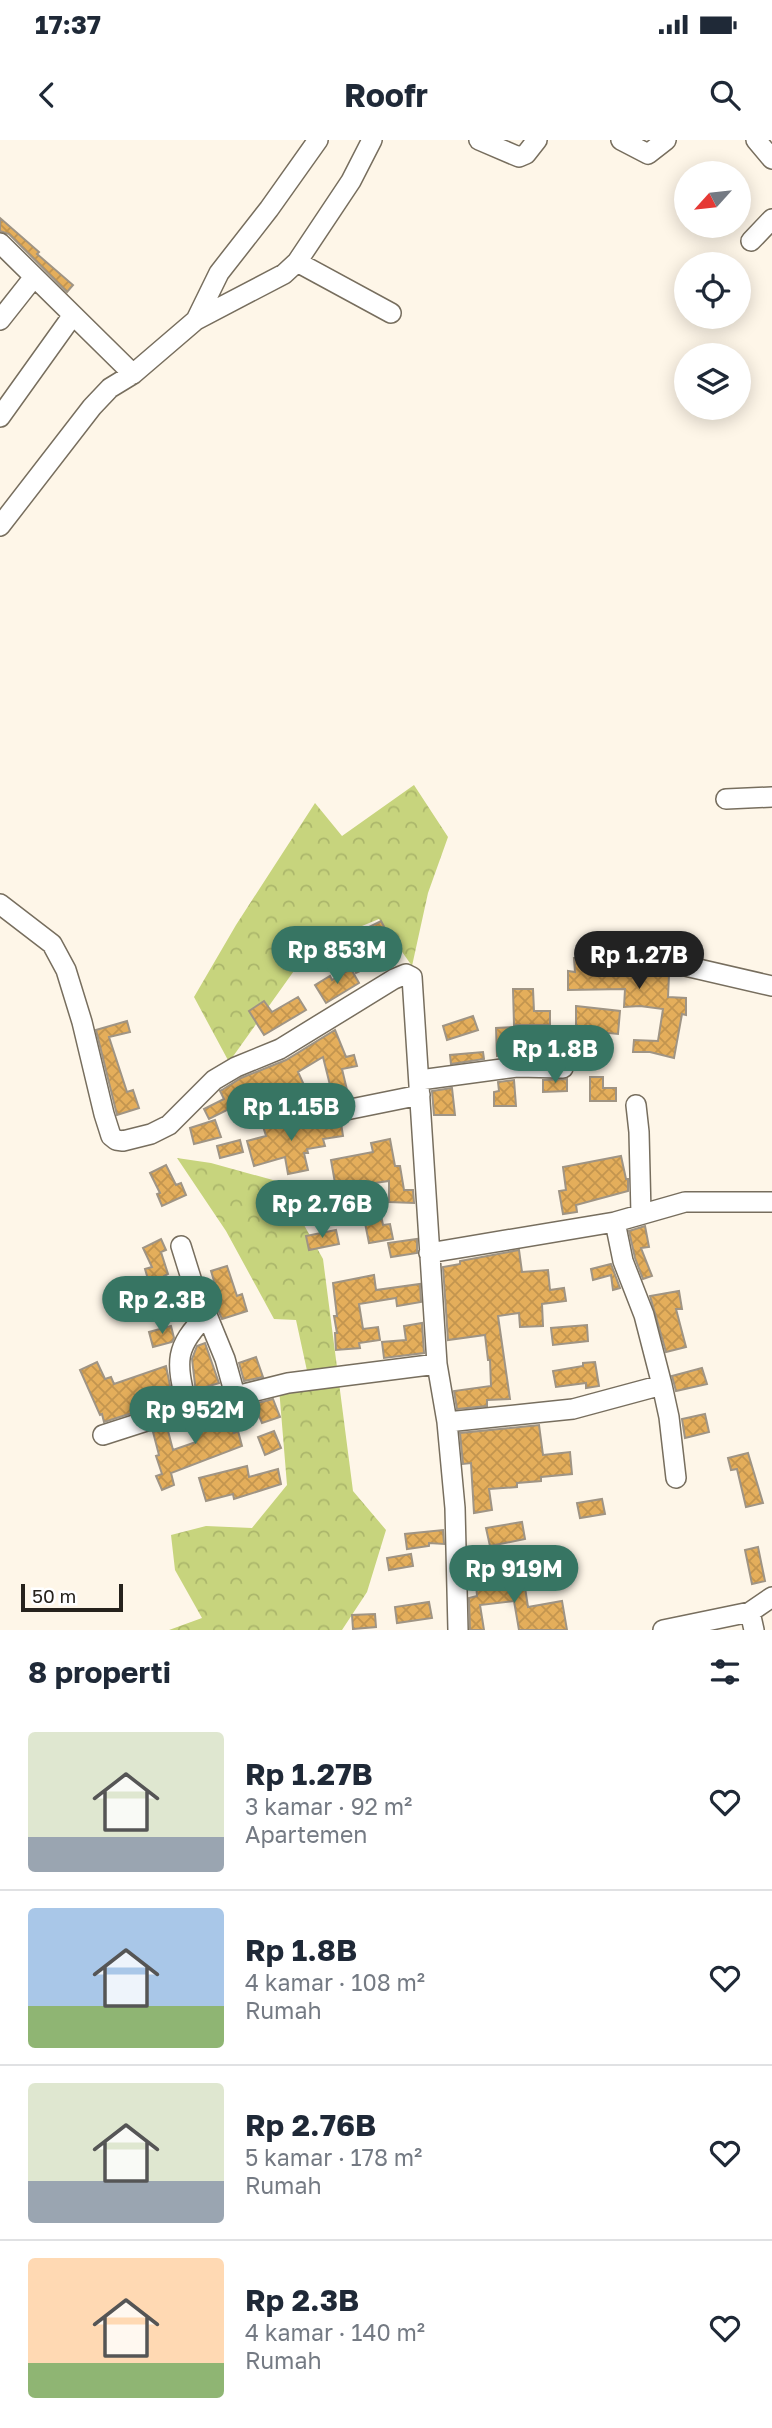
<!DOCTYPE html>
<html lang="id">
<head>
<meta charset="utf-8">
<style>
  body { margin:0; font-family:"Golos Text",sans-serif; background:#f6f6f7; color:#1f2937; height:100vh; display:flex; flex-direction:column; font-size:26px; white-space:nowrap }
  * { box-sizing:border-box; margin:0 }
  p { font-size:23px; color:#747a83 }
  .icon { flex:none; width:38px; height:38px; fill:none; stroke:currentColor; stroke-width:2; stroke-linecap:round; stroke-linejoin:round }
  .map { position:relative; height:1490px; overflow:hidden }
  .drawer { display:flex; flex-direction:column; background:#fff; flex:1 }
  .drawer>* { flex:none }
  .needle { width:46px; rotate:243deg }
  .tools { position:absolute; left:674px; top:21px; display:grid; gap:14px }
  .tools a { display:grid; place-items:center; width:77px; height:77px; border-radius:50%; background:#fff; box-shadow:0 4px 18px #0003; font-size:35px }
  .scale { position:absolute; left:21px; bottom:18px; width:102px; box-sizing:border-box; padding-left:7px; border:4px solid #26221c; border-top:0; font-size:19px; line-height:24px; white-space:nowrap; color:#26221c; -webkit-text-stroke:5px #fff; paint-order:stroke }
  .price { position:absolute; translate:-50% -60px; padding:0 16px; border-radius:24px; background:#377563; color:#fff; font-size:23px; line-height:46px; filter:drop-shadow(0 2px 4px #0008) }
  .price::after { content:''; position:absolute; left:50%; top:42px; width:21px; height:16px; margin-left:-10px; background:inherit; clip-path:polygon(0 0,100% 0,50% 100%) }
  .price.on { background:#222; color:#fff }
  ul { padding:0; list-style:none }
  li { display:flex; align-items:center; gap:21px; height:175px; padding:0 28px }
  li+li { border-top:2px solid #e0e1e3 }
  li span { display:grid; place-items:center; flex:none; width:196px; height:140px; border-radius:7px; color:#555 }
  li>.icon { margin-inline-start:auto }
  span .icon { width:84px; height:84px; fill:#fffc; stroke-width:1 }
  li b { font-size:30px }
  h2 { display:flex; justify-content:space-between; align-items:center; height:84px; padding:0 28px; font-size:30px }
  .status { display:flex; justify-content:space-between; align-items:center; height:49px; padding:0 35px; background:#fff; direction:ltr }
  .status svg { height:19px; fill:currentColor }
  header { display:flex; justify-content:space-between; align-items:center; height:91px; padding:0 28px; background:#fff; font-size:32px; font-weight:700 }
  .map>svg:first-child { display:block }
  .forest { fill:url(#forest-crowns) }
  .building { fill:url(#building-cross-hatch); stroke:#9f9484; stroke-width:2 }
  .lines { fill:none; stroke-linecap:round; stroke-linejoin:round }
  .minor-casing { stroke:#776e5e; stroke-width:22 }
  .minor { stroke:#fff; stroke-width:19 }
</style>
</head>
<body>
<div class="status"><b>17:37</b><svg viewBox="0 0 49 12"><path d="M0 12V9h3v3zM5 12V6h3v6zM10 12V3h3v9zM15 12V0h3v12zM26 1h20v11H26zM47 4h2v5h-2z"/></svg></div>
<header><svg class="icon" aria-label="back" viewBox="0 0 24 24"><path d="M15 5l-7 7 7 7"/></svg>Roofr<svg class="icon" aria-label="search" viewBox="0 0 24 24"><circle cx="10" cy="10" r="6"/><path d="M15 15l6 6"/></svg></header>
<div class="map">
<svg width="772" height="1490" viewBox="0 0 772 1490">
  <defs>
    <pattern id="forest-crowns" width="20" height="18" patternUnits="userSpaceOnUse" patternTransform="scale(1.75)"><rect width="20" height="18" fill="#c7d47d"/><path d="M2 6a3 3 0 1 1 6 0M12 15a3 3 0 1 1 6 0" fill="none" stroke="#abb66b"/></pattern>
    <pattern id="building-cross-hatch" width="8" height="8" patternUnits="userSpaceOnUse" patternTransform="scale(1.75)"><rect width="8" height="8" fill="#e4ae5b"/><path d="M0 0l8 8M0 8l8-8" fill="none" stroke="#c3954f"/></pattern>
  </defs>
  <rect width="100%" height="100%" fill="#fef6e8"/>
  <path class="forest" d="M 414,645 L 448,697 L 428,753 L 412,826 L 379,779 L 311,807 L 229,922 L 194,857 L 236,785 L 315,663 L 342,696 Z
    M 177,1018 L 211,1023 L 280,1042 L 323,1119 L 353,1351 L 386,1390 L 367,1452 L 342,1490 L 169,1490 L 202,1478 L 175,1430 L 171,1395 L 206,1386 L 252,1388 L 287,1345 L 279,1248 L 309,1240 L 296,1180 L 274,1179 L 226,1091 Z"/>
  <path class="building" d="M 0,78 L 39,112 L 37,114 L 73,145 L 67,152 L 9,94 L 0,91 Z
    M 381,781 L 388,794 L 371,802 L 365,789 Z
    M 622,792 L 637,793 L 637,802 L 658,804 L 658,798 L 672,799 L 672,802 L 691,805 L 690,815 L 669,810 L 636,809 L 630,811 L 624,820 L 625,826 L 630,832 L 669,835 L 668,857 L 686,858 L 686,875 L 682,874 L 674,918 L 650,912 L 633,912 L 634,900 L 658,901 L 663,869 L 640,866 L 624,867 L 625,849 L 568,850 L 568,831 L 575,832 L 574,818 L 590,818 L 590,831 L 624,832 Z
    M 368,809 L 375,824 L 356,833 L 349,819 Z
    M 351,829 L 359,843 L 326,863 L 315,845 L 330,836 L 332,840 Z
    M 513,849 L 533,849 L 534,871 L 550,871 L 550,885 L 514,885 Z
    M 298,857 L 306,870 L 264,895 L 249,871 L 264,861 L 272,872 Z
    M 576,866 L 620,871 L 618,894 L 599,892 L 599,913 L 545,909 L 545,893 L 576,895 Z
    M 473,876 L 478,890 L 447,900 L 443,886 Z
    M 127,881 L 130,892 L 109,897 L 127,952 L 133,950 L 139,968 L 117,975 L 96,890 Z
    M 515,887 L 516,915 L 497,916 L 496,888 Z
    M 335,890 L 346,917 L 354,915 L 357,926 L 342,929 L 347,950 L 332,953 L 323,917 L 298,932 L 304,945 L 291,950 L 297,962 L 259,972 L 258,969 L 249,972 L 245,961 L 209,979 L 204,969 L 224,959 L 220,951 L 222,950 L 241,938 L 286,920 Z
    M 483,912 L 484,919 L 451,924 L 450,915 Z
    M 590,937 L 603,937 L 603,948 L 616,948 L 616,961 L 590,961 Z
    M 567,939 L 567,951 L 543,952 L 543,940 Z
    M 514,940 L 516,966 L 494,966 L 494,952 L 499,951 L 498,942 Z
    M 452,948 L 455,975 L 434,975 L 432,951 Z
    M 296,979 L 301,985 L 308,986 L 341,983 L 343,996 L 323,999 L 325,1006 L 307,1009 L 308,1013 L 304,1013 L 308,1030 L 288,1034 L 285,1017 L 254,1026 L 247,1001 L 266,996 L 262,983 Z
    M 215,980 L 221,997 L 194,1004 L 190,988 Z
    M 390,999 L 395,1026 L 400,1026 L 404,1050 L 413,1050 L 414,1063 L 389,1062 L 389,1041 L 360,1045 L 364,1067 L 379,1065 L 383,1085 L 390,1084 L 393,1099 L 369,1103 L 365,1083 L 363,1084 L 361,1075 L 333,1080 L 331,1067 L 339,1066 L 331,1020 L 373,1012 L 371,1003 Z
    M 240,1000 L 243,1012 L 220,1018 L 217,1006 Z
    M 621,1016 L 626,1039 L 628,1039 L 628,1051 L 576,1065 L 577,1072 L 563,1074 L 559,1051 L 566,1050 L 563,1027 Z
    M 166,1025 L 176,1045 L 181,1043 L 186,1055 L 162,1066 L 157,1054 L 160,1053 L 150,1033 Z
    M 645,1086 L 649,1107 L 641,1108 L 652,1136 L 643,1139 L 635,1118 L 629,1091 Z
    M 336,1090 L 339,1104 L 309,1110 L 306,1096 Z
    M 161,1099 L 166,1110 L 161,1112 L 168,1134 L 164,1136 L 172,1161 L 177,1160 L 182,1175 L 162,1181 L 156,1164 L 151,1165 L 147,1155 L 152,1153 L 145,1129 L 152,1127 L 143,1108 Z
    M 417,1099 L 417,1113 L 391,1117 L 388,1103 Z
    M 519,1110 L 522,1132 L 548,1130 L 550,1150 L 564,1148 L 566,1161 L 542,1164 L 543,1186 L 520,1187 L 519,1173 L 498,1176 L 510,1259 L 487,1260 L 487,1266 L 457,1269 L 454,1251 L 491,1246 L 490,1220 L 488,1220 L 485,1195 L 448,1200 L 443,1127 L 460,1124 L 460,1121 Z
    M 611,1124 L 620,1148 L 613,1150 L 611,1135 L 593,1140 L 591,1129 Z
    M 227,1126 L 237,1156 L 242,1154 L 247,1171 L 222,1179 L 215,1163 L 220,1161 L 211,1131 Z
    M 374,1135 L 376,1150 L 420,1144 L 421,1162 L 397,1166 L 396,1158 L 359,1164 L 363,1189 L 378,1187 L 380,1200 L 359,1203 L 360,1208 L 336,1210 L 335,1193 L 337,1193 L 334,1176 L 337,1176 L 333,1143 Z
    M 679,1151 L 682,1169 L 676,1169 L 686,1207 L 666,1212 L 650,1156 Z
    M 422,1183 L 424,1213 L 384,1218 L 382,1202 L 406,1200 L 404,1186 Z
    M 587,1185 L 588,1201 L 553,1205 L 551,1188 Z
    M 171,1186 L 174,1198 L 172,1202 L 153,1207 L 149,1192 Z
    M 205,1203 L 219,1243 L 206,1247 L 207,1250 L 196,1253 L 192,1219 L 197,1206 Z
    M 256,1217 L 263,1237 L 244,1241 L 239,1223 Z
    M 97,1222 L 105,1239 L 111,1237 L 114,1244 L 166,1226 L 173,1260 L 104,1282 L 102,1274 L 100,1275 L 80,1230 Z
    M 595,1222 L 599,1246 L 586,1248 L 586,1243 L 556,1247 L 553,1231 L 583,1226 L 583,1223 Z
    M 702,1228 L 707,1244 L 676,1251 L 672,1236 Z
    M 273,1259 L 280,1277 L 262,1283 L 254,1264 Z
    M 226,1272 L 234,1293 L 238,1291 L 242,1306 L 171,1333 L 174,1345 L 162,1350 L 156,1336 L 162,1334 L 156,1316 L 159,1315 L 153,1292 L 167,1287 L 173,1310 L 196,1302 L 191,1283 Z
    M 705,1274 L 709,1292 L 685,1298 L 682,1279 Z
    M 539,1285 L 543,1315 L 570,1312 L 572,1334 L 541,1337 L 541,1341 L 517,1343 L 517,1347 L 489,1349 L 492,1370 L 474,1373 L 471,1323 L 463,1324 L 460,1293 Z
    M 274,1291 L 281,1308 L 265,1315 L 258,1297 Z
    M 748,1313 L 763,1363 L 746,1367 L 737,1329 L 731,1330 L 728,1318 Z
    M 247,1326 L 249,1337 L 278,1329 L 281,1344 L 234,1359 L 233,1354 L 206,1361 L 199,1338 Z
    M 602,1359 L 605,1374 L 580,1378 L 577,1363 Z
    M 522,1382 L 525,1399 L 490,1406 L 486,1388 Z
    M 443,1390 L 444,1404 L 429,1403 L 429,1406 L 407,1409 L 405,1394 Z
    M 758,1407 L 765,1441 L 752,1444 L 745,1410 Z
    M 411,1414 L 413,1426 L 389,1430 L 387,1418 Z
    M 493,1429 L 495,1446 L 524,1441 L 528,1467 L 562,1461 L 567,1490 L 519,1490 L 514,1461 L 480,1465 L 484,1490 L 470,1490 L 469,1458 L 477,1456 L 475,1431 Z
    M 429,1462 L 432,1478 L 397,1483 L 395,1467 Z
    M 375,1474 L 376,1487 L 353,1489 L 352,1475 Z"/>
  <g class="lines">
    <defs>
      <path id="minor" d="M 479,0 L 519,17 L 526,14 L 537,0
        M 621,0 L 648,14 L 666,0
        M 756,0 L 772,19
        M 751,101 L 772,79
        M 0,103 L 133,234
        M 297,122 L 391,173
        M 0,180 L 34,137
        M 196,180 L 219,133 L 269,69 L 318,0
        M 0,277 L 73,175
        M 0,386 L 92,267 L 110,248 L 133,234 L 196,180 L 284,134 L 297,122 L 351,41 L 372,0
        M 726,659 L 772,657
        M 0,764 L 52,804 L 66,830 L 82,882 L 104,974 L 111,996 L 116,1000 L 123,1001 L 151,994 L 169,985 L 214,940 L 236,927 L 280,909 L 394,839 L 406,834 L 412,837 L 437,1224 L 447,1282 L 455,1368 L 458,1490
        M 636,821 L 668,822 L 772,846
        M 420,940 L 517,927 L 563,928
        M 636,965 L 639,992 L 641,1074
        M 307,974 L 346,970 L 420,955
        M 615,1082 L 623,1121 L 644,1175 L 662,1245 L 669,1277 L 676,1338
        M 181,1106 L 195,1151 L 207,1175 C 172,1209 177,1223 187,1268
        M 429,1113 L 615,1082 L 685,1062 L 772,1062
        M 207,1175 L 225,1219 L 235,1255
        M 447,1282 L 573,1269 L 662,1245
        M 103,1295 L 187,1268 L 288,1243 L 437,1224
        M 750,1472 L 754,1490
        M 663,1490 L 750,1472 L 772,1457"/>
    </defs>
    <use href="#minor" class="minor-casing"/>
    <use href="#minor" class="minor"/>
  </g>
</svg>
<div class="tools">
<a><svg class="needle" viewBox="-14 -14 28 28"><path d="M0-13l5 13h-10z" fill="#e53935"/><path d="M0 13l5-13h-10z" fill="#747a83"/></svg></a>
<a><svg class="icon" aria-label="locate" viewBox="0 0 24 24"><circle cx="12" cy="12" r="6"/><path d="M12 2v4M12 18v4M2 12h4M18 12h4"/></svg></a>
<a><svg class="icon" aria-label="layers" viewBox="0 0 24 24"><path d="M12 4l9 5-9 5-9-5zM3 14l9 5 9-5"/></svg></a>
</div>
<div class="scale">50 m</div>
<b class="price" style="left:337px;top:846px">Rp 853M</b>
<b class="price on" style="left:639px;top:851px">Rp 1.27B</b>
<b class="price" style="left:555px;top:945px">Rp 1.8B</b>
<b class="price" style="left:291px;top:1003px">Rp 1.15B</b>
<b class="price" style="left:322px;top:1100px">Rp 2.76B</b>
<b class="price" style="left:162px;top:1196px">Rp 2.3B</b>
<b class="price" style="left:195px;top:1306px">Rp 952M</b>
<b class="price" style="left:514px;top:1465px">Rp 919M</b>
</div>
<section class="drawer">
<h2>8 properti<svg class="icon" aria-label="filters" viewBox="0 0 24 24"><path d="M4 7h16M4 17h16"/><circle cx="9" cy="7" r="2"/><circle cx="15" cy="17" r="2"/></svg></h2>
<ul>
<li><span style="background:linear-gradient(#dfe7d0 75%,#9aa5b1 0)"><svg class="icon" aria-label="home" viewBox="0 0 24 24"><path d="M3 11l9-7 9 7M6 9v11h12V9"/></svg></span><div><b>Rp 1.27B</b><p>3 kamar · 92 m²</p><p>Apartemen</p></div><svg class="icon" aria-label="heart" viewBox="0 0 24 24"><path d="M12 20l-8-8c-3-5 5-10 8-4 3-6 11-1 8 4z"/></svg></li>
<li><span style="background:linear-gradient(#a9c7e8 70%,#8fb573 0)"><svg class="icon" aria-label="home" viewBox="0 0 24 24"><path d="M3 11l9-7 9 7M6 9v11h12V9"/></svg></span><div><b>Rp 1.8B</b><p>4 kamar · 108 m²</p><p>Rumah</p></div><svg class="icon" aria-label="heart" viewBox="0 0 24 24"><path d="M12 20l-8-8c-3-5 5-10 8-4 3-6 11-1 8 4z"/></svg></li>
<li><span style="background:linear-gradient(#dfe7d0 70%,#9aa5b1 0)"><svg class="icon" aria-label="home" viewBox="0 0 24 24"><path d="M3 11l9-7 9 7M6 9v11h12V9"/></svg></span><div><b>Rp 2.76B</b><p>5 kamar · 178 m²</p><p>Rumah</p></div><svg class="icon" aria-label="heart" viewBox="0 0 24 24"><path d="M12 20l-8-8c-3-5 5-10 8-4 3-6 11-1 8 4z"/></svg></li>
<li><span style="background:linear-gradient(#ffd9b3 75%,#8fb573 0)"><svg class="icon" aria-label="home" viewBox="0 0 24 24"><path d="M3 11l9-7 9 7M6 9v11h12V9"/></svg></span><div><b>Rp 2.3B</b><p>4 kamar · 140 m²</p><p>Rumah</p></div><svg class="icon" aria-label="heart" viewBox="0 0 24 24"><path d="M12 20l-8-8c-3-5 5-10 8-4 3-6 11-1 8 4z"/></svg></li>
</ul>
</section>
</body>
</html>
